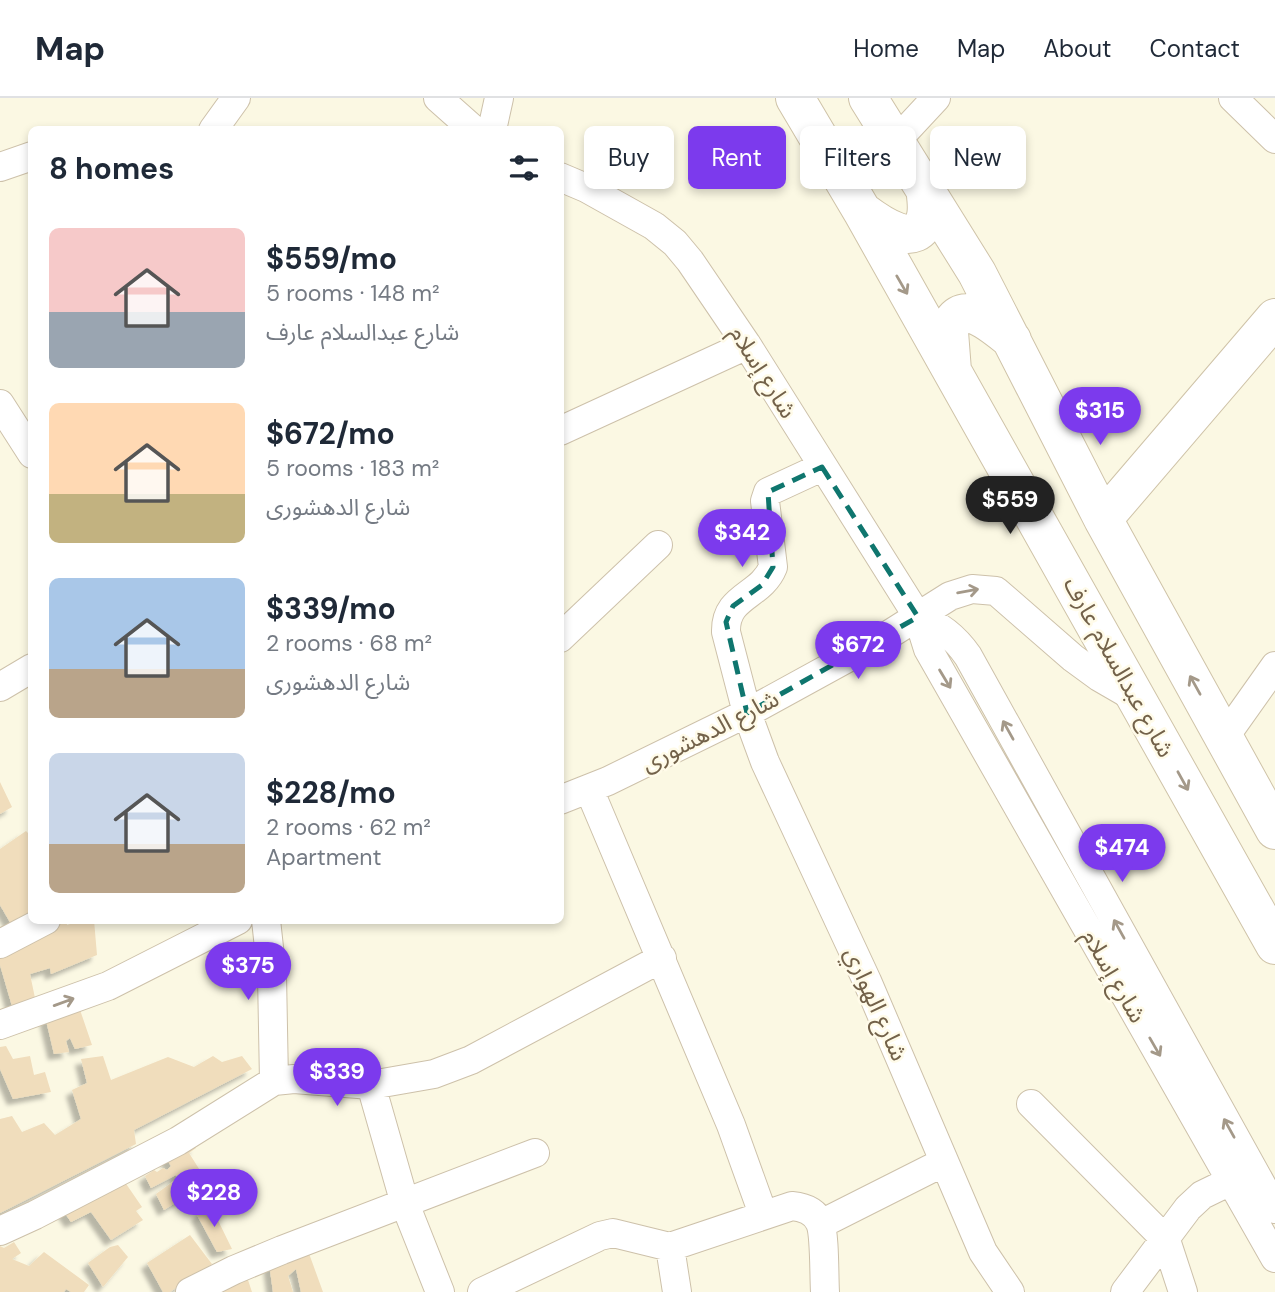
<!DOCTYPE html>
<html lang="en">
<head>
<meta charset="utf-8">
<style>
  body { margin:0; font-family:"DM Sans","Noto Sans Arabic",sans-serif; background:#f6f6f7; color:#1f2937; height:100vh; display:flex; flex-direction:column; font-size:26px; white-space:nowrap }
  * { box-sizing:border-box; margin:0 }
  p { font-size:23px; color:#747a83 }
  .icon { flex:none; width:38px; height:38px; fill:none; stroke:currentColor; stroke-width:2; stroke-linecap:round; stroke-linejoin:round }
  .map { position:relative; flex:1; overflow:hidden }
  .drawer { position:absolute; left:28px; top:28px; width:536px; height:798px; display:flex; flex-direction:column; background:#fff; border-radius:10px; box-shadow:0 4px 10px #0003 }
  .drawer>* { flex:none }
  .hud { position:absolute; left:584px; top:28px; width:584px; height:63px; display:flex; gap:14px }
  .price { position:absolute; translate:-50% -60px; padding:0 16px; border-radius:24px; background:#7c3aed; color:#fff; font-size:23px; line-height:46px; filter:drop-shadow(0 2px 4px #0008) }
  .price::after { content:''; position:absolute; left:50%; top:42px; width:21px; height:16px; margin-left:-10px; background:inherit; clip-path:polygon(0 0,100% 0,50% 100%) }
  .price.on { background:#222; color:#fff }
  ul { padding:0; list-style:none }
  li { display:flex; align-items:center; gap:21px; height:175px; padding:0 21px }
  li span { display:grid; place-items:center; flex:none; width:196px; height:140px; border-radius:10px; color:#555 }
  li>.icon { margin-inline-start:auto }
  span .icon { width:84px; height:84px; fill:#fffc; stroke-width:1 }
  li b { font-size:30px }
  h2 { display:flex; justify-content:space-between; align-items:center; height:84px; padding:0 21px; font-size:30px }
  .tag { padding:0 24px; border-radius:10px; background:#fff; box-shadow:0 4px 10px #0003; font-size:24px; line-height:63px }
  .tag.on { background:#7c3aed; color:#fff }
  header { display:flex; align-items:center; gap:42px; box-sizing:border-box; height:98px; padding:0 35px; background:#fff; border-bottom:2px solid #e0e1e3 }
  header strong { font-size:33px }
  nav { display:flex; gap:38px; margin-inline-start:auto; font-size:24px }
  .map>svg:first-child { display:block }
  .building { fill:#f0ddbc; filter:url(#shadow) }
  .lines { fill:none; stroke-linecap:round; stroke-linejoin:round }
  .street-casing { stroke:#cdc1aa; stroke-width:30 }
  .secondary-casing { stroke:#cfc3a8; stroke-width:40 }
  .street { stroke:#fff; stroke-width:28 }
  .secondary { stroke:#fff; stroke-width:38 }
  .oneway { stroke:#a49989 }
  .marked { fill:none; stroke:#0f766e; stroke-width:5; stroke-dasharray:14 9; stroke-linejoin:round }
  .labels { text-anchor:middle; stroke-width:5; stroke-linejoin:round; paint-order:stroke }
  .street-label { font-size:24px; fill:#73624a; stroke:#fffbe9 }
</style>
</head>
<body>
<header>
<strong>Map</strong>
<nav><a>Home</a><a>Map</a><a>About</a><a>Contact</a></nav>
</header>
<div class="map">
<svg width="1275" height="1194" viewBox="0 0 1275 1194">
  <defs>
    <filter id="shadow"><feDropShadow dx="-6" dy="6" stdDeviation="2" flood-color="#0004"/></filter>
  </defs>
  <rect width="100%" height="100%" fill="#fbf8e3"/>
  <path class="building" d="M 0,684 L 12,709 L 0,716 Z
    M 26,733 L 32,739 L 32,822 L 66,822 L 67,827 L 83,822 L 94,822 L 97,857 L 51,876 L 50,870 L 30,876 L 35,900 L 12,908 L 0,867 L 0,840 L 14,831 L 0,807 L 0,751 Z
    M 78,906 L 92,947 L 75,951 L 70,940 L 66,943 L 69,954 L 54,956 L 45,918 Z
    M 6,948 L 13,961 L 30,958 L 34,977 L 45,974 L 51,994 L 13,1001 L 0,971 L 0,949 Z
    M 103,958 L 111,982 L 168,959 L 194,969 L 213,958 L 222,964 L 242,958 L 252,971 L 134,1032 L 136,1046 L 0,1115 L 0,1021 L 12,1018 L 22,1034 L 44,1025 L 55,1037 L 81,1021 L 72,992 L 87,985 L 81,961 Z
    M 185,1032 L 196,1050 L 189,1055 L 201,1074 L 192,1079 L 199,1090 L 164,1112 L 156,1096 L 178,1080 L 176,1077 L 151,1090 L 145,1078 L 154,1072 L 157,1074 L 163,1070 L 167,1072 L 171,1068 L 158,1047 Z
    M 120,1077 L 142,1109 L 136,1113 L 143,1122 L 111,1142 L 91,1114 L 71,1124 L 62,1111 Z
    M 210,1106 L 232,1151 L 217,1154 L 197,1117 Z
    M 190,1137 L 212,1166 L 170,1194 L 163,1194 L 147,1165 Z
    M 14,1144 L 21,1155 L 12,1161 L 29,1168 L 44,1154 L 89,1187 L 84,1194 L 71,1194 L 66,1191 L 64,1194 L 0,1194 L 0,1148 L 4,1150 Z
    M 118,1147 L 128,1159 L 103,1189 L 88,1165 L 110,1149 Z
    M 307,1150 L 323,1194 L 301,1194 L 296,1171 L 288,1178 L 293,1194 L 273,1194 L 269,1165 Z
    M 247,1179 L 252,1194 L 225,1194 L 223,1190 Z"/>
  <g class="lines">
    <defs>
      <path id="street" d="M 438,0 L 474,32
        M 1233,0 L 1275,41
        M 213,32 L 236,0
        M 492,32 L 499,0
        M 896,43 L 936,0
        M 0,69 L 32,58
        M 560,79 L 586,90 L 654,128 L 675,145 L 690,163 L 747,247 L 918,519 L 928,551 L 936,565 L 1275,1160
        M 0,306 L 32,356
        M 560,333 L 747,247
        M 822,369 L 768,394 L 765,403 L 773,469 C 761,499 725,497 726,534 L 747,615 L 765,664 L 867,883 L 983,1154 L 1010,1194
        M 918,519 C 940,527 955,539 968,558 L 1275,1111
        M 560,540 L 658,447
        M 0,589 L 32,570
        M 1224,640 L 1275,568
        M 589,691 L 731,1027 L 763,1116
        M 560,702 L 608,683 L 747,615 L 882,541 L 950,498 L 972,491 L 996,493 L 1073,560 L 1099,579 L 1137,601
        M 266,822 L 272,877 L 274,983
        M 0,846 L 46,822
        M 0,927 L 108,888 L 238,822
        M 371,987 L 405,1106 L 440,1194
        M 1031,1006 L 1166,1142 L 1183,1194
        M 821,1126 L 944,1064
        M 0,1133 L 35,1117 L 178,1043 L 274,983 L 294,981 L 371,987 L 434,976 L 471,962 L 662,860
        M 670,1149 L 677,1194
        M 190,1194 L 234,1172 L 282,1152 L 535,1055
        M 482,1194 L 600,1138 L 613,1135 L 670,1149 L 792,1108 C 803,1109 815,1113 820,1125 C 825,1136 824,1179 825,1194
        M 1125,1194 L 1188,1110 L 1202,1097 L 1247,1075"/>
      <path id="secondary" d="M 795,0 L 862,113 L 1275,847
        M 868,0 L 977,175 L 1103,421 L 1275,732
        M 862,113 C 878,125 919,155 926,118 C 928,109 926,98 925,89
        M 952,273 L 949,234 C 958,194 995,229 1012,242
        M 1103,421 L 1275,220"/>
    </defs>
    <use href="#street" class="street-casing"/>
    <use href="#secondary" class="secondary-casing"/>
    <use href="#street" class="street"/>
    <use href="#secondary" class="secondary"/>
  </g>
  <defs><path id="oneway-shaft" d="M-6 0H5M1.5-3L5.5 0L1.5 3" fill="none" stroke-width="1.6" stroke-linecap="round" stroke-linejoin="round" transform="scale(1.75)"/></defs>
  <g class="oneway">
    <use href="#oneway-shaft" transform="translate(902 187) rotate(60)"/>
    <use href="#oneway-shaft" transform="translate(968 493) rotate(-10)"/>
    <use href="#oneway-shaft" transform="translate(945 581) rotate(59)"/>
    <use href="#oneway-shaft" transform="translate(1195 587) rotate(-119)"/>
    <use href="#oneway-shaft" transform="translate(1008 632) rotate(-119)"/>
    <use href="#oneway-shaft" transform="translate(1183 683) rotate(61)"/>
    <use href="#oneway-shaft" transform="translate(1119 831) rotate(-119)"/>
    <use href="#oneway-shaft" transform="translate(64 904) rotate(-20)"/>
    <use href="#oneway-shaft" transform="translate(1155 949) rotate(60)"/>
    <use href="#oneway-shaft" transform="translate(1229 1030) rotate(-119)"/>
  </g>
  <path class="marked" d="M 822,369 L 918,519 L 747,615 L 726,524 L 733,508 L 762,487 L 773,469 L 768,394 Z"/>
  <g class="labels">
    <g class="street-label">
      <text transform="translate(763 274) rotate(58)" y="8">شارع إسلام</text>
      <text transform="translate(1119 569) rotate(61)" y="8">شارع عبدالسلام عارف</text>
      <text transform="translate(710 633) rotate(-27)" y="8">شارع الدهشورى</text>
      <text transform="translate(1114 878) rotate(60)" y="8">شارع إسلام</text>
      <text transform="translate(876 906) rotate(66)" y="8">شارع الهواري</text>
    </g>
  </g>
</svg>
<b class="price" style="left:1100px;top:349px">$315</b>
<b class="price on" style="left:1010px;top:438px">$559</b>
<b class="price" style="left:742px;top:471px">$342</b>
<b class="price" style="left:858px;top:583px">$672</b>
<b class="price" style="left:1122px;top:786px">$474</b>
<b class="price" style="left:248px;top:904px">$375</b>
<b class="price" style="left:337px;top:1010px">$339</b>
<b class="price" style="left:214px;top:1131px">$228</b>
<div class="hud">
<a class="tag">Buy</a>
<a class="tag on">Rent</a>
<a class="tag">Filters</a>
<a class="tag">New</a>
</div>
<section class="drawer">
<h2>8 homes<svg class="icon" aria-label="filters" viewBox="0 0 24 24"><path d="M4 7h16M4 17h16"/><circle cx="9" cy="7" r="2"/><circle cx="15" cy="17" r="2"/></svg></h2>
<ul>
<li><span style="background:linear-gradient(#f6c9c9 60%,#9aa5b1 0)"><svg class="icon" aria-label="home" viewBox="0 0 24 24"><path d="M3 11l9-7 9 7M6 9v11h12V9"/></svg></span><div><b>$559/mo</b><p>5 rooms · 148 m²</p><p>شارع عبدالسلام عارف</p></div></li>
<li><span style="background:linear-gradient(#ffd9b3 65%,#c2b280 0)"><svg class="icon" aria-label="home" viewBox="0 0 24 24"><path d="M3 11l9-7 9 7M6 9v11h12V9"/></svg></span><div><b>$672/mo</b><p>5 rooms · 183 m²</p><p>شارع الدهشورى</p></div></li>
<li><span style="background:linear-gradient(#a9c7e8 65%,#b9a48a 0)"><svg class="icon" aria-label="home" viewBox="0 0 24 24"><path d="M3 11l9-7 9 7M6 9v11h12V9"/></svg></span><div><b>$339/mo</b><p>2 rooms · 68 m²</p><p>شارع الدهشورى</p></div></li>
<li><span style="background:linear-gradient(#c9d6e8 65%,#b9a48a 0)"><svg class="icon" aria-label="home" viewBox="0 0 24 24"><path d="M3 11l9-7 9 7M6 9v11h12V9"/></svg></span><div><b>$228/mo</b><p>2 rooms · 62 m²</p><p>Apartment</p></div></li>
</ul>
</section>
</div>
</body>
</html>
